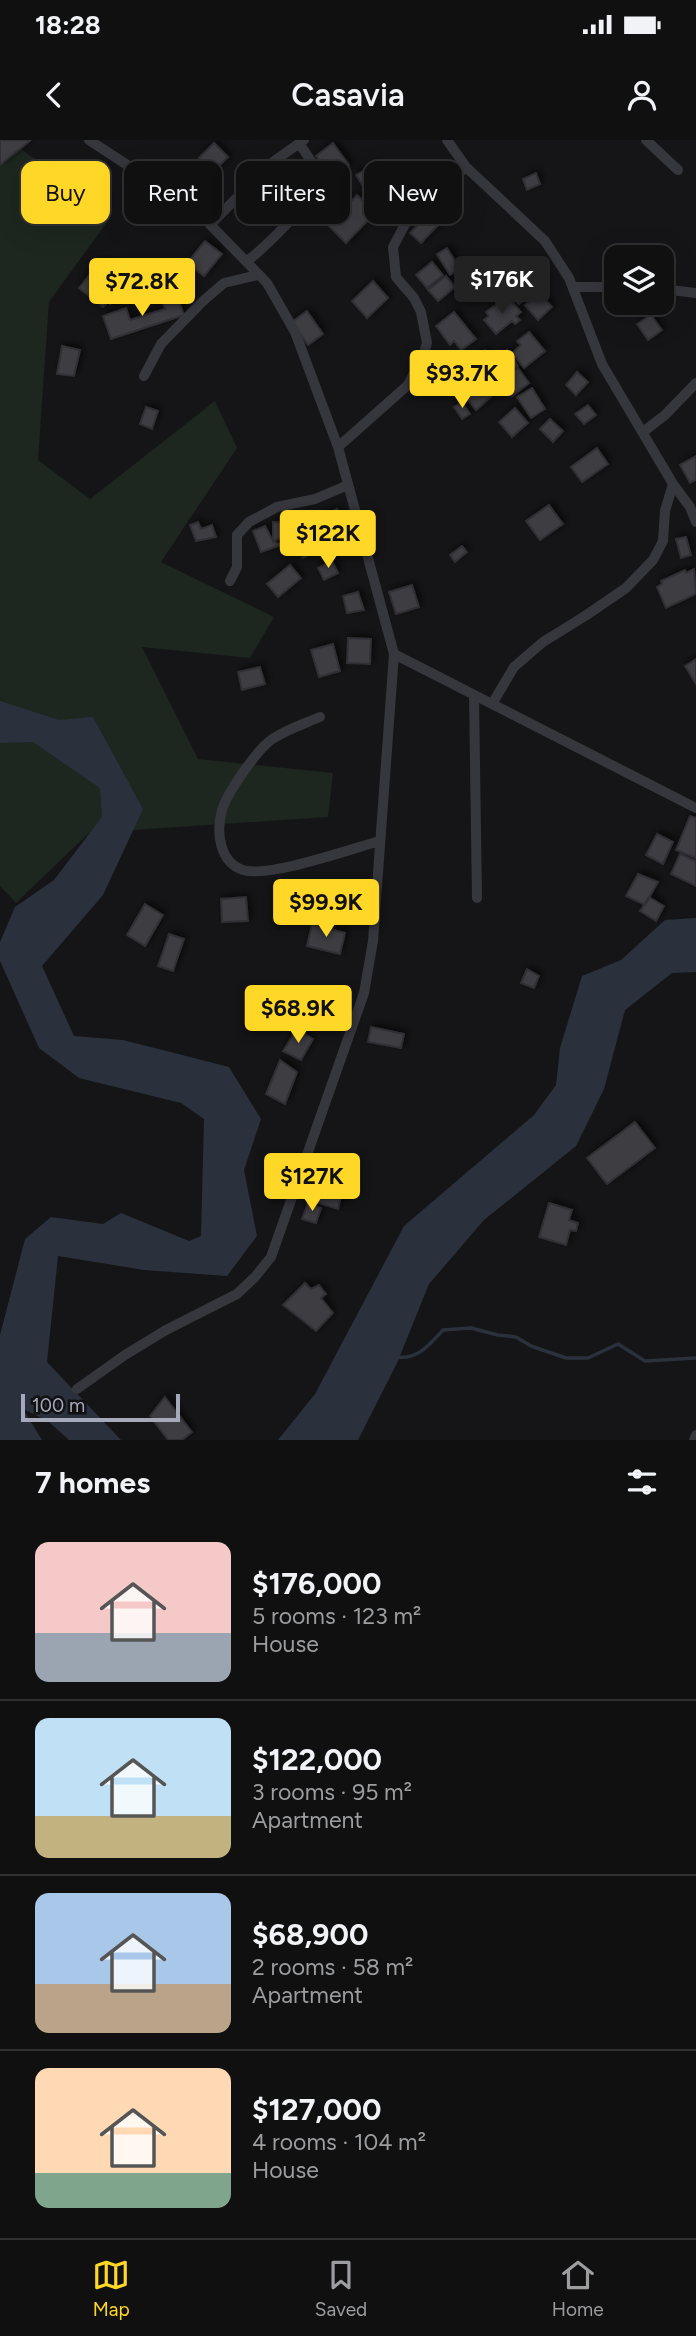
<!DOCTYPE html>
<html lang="en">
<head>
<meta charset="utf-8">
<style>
  body { margin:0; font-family:Figtree,sans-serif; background:#19191a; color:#f1f3f6; height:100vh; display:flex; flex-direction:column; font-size:26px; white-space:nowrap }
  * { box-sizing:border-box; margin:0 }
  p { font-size:23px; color:#9c9d9f }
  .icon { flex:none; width:38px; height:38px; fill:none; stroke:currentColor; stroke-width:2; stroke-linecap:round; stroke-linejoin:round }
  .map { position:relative; height:1300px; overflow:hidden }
  .details { display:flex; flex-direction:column; background:#101011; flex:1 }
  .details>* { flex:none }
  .top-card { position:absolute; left:21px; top:21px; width:654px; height:63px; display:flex; gap:14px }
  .controls { position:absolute; left:604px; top:105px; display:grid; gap:14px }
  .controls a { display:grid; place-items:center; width:70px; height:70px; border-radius:14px; background:#101011; box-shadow:0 7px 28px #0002,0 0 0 2px #303031; font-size:35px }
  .scale { position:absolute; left:21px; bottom:18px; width:159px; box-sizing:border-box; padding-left:7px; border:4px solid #a6a9b9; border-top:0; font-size:19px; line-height:24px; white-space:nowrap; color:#a6a9b9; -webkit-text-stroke:5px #111012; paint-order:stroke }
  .price { position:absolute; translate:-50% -60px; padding:0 16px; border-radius:7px; background:#ffd726; color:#111; font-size:23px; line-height:46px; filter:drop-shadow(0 2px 4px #0008) }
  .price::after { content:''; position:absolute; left:50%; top:42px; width:21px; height:16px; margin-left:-10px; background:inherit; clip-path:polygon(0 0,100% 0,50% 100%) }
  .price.selected { background:#222; color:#fff }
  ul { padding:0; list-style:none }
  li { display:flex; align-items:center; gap:21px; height:175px; padding:0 35px }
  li+li { border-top:2px solid #303031 }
  li span { display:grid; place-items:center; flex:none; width:196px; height:140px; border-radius:14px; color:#555 }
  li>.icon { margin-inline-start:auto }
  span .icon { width:84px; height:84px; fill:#fffc; stroke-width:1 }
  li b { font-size:30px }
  h2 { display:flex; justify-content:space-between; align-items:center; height:84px; padding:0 35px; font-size:30px }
  .pill { padding:0 24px; border-radius:14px; background:#101011; box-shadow:0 7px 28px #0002,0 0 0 2px #303031; font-size:24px; line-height:63px }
  .pill.selected { background:#ffd726; color:#111 }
  .status { display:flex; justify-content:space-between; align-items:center; height:49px; padding:0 35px; background:#101011; direction:ltr }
  .status svg { height:19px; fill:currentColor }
  header { display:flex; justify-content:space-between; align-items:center; height:91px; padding:0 35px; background:#101011; font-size:32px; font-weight:600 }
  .tabs { display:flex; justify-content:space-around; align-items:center; height:98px; border-top:2px solid #303031; background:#101011; font-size:19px; color:#9c9d9f }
  .tabs a { display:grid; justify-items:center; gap:4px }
  .tabs .selected { color:#ffd726 }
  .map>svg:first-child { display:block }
  .green { fill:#1d261f }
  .water { fill:#2a313c }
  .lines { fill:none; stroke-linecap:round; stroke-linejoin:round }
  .stream { stroke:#2a313c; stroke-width:3.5 }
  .building { fill:#3d3d42; stroke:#302f34; stroke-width:2; filter:url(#shadow) }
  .street { stroke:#36363d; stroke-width:10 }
</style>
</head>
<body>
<div class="status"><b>18:28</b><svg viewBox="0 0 49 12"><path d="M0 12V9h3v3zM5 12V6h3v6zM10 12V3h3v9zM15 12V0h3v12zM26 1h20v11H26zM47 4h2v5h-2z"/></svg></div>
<header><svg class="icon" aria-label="back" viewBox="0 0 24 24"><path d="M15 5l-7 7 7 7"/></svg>Casavia<svg class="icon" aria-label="person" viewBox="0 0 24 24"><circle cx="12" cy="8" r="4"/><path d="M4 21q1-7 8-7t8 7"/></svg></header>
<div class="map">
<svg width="696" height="1300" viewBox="0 0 696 1300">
  <defs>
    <filter id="shadow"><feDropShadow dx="3" dy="-3" stdDeviation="3.5" flood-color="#0009"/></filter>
  </defs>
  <rect width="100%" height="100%" fill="#151517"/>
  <path class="green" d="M 0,0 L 10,0 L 110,78 L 49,162 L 38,320 L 90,359 L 215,261 L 237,308 L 161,422 L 274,477 L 250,518 L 142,507 L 198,619 L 333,633 L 328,677 L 89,693 L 16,763 L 0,746 Z"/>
  <path class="water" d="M 0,561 L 59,580 L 93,577 L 143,669 L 103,755 L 42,826 L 74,896 L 123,900 L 229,927 L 261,979 L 244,1030 L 257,1096 L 227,1136 L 144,1130 L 58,1116 L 47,1222 L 121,1300 L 69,1300 L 48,1281 L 23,1269 L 42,1300 L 0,1300 L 0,1195 L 25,1099 L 51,1077 L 103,1084 L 121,1073 L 189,1101 L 201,1096 L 204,979 L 181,963 L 79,938 L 39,908 L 0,821 L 0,802 L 15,767 L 54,740 L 102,677 L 100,648 L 33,602 L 0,603 Z
    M 696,778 L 696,832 L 672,833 L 625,870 L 604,949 L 576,1006 L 484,1080 L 429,1144 L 397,1223 L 358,1300 L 278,1300 L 315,1254 L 404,1086 L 534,975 L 556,945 L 560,908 L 582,836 L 621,820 L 665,780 Z"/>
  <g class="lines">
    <path class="stream" d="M 397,1217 C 418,1220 430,1204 443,1190 L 471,1188 L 498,1195 L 516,1197 L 531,1206 L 566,1218 L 588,1218 L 618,1204 L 645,1221 L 696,1218"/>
  </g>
  <path class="building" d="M 0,0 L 31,0 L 0,25 Z
    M 214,3 L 228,17 L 213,32 L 199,18 Z
    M 333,3 L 349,25 L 332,38 L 316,16 Z
    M 377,23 L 383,34 L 363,46 L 356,35 Z
    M 536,33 L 540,44 L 527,50 L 523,39 Z
    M 380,47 L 390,62 L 379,70 L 369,55 Z
    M 357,55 L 375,73 L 346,103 L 328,85 Z
    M 337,58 L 343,66 L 332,75 L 326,67 Z
    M 429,73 L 440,83 L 421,103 L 410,93 Z
    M 205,101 L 222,114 L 204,136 L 187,123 Z
    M 447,108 L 460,129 L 450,135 L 437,114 Z
    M 105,122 L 117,132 L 104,148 L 115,157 L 110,164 L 108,162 L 103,167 L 79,148 L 98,124 L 101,127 Z
    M 432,122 L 443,135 L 427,148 L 416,135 Z
    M 528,133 L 540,146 L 519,164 L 507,151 Z
    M 446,136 L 455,147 L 438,161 L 428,150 Z
    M 373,141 L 388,158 L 367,178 L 352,161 Z
    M 176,153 L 184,175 L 111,199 L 103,176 L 126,168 L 130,180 L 165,169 L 161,158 Z
    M 539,153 L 552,167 L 538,180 L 525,165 Z
    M 509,158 L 521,172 L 516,176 L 520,180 L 515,184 L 512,181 L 496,194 L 484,180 L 489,176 L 486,172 L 497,164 L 499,167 Z
    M 307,171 L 323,194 L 308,205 L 292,182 Z
    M 454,172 L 476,199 L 461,210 L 454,201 L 450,205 L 436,186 Z
    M 651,175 L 662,190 L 648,200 L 637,184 Z
    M 529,192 L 545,211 L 524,228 L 512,213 L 521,205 L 517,201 Z
    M 62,206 L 80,210 L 74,236 L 57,234 Z
    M 485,210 L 491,218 L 481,225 L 475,217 Z
    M 507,210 L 512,216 L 495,229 L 491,223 Z
    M 513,218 L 518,226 L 503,238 L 497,231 L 500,229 L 502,232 L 511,225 L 508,222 Z
    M 518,228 L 529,243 L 512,256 L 508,251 L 505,252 L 501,247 L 504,244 L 500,240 Z
    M 577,232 L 588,242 L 576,255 L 566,245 Z
    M 475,236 L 492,256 L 476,270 L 459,249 Z
    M 532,248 L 545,269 L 531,278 L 517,257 Z
    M 462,262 L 470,274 L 462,279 L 454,267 Z
    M 588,265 L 596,275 L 584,284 L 575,274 Z
    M 146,267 L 158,271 L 152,289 L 140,284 Z
    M 515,268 L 528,283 L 512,297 L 499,282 Z
    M 550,279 L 563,291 L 553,302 L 540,289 Z
    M 597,308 L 608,324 L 582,342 L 571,327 Z
    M 696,316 L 696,340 L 690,343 L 680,325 Z
    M 549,365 L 563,384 L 540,400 L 526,381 Z
    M 337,369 L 344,387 L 326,395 L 319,377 Z
    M 198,382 L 201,389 L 212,385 L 216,397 L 196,401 L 190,385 Z
    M 273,382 L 290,383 L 290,395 L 273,401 Z
    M 265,386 L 273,401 L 281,405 L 261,412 L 253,391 Z
    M 312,393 L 321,407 L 303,418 L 295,402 Z
    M 686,397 L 691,415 L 681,418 L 676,399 Z
    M 462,406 L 467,412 L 455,422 L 450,415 Z
    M 332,421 L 338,433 L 324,440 L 318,428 Z
    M 290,425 L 301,438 L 278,457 L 267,444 Z
    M 694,429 L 696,454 L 666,468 L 657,447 L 662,444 L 661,441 L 685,430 L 686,433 Z
    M 412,445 L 419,467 L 396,474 L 389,452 Z
    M 358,452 L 364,470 L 347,473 L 343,456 Z
    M 348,498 L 371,499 L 370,524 L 347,523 Z
    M 333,504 L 340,531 L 319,537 L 311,510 Z
    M 696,519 L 696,544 L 685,526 Z
    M 260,527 L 265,544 L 242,550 L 238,532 Z
    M 690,676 L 696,678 L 696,718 L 676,710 Z
    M 657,694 L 673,702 L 663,724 L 646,715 Z
    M 680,714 L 696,721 L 696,746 L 671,734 Z
    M 638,734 L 658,742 L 645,765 L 626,756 Z
    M 246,757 L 248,781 L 222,782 L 221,759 Z
    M 649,757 L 664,766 L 656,781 L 640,771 Z
    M 145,764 L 163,775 L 145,806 L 127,795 Z
    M 312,784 L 345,793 L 340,814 L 307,806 Z
    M 169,794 L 184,799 L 173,831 L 158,826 Z
    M 527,829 L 539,836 L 534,848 L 521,843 Z
    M 371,887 L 404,894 L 401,908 L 368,902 Z
    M 297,889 L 313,899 L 301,920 L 283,911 Z
    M 280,920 L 297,932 L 285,964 L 266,954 Z
    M 635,982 L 655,1008 L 607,1044 L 587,1018 Z
    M 322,1041 L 343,1048 L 338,1069 L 316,1062 L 317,1056 L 314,1055 L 316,1045 L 320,1045 Z
    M 308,1063 L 321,1068 L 316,1083 L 302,1079 Z
    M 549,1063 L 572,1070 L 569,1080 L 578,1083 L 576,1091 L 570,1090 L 566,1105 L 539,1097 Z
    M 305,1143 L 311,1149 L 319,1145 L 326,1154 L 321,1158 L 333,1173 L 316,1191 L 283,1165 Z
    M 165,1257 L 192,1292 L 182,1300 L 168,1300 L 150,1276 Z"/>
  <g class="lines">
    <path class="street" d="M 447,0 L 466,27 L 545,101 L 569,138 L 602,224 L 673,344 L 690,367 L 696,382
      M 646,0 L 678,30
      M 211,84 L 270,24 L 304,0
      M 247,121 C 262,110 315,59 318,43 C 320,31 306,14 299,3
      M 573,147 L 616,147
      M 662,149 L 696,153
      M 144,236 L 161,204 L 203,161 L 224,143 L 258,135
      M 643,292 L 665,275 L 696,243
      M 338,307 L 408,245 L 424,213 L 427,203 L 421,172 L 414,158 L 396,137 L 393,107 L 410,75 L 466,27
      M 230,441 L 237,427 L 237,395 L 249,382 L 277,367 L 315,359 L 348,345
      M 394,514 L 696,668
      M 474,555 L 477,758
      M 492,564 L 514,527 L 543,502 L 585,476 L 626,448 L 653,420 L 663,401 L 665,371 L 673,344
      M 320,577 C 304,584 285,590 271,600 C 257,610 227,653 222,670 C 216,692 219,722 243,730 C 269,738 350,709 380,701
      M 77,1249 L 125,1215 L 166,1190 L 237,1154 L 255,1137 L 271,1117 L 364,853 L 373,801 L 394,514 L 338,307 L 295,192 L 267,143 L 196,70 L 89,0
      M 694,1300 L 696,1295"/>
  </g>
</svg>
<div class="controls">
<a><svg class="icon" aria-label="layers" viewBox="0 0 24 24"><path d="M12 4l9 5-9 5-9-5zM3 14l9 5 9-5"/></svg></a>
</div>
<div class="scale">100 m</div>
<b class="price selected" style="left:502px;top:176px">$176K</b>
<b class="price" style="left:142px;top:178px">$72.8K</b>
<b class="price" style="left:462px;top:270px">$93.7K</b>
<b class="price" style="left:328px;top:430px">$122K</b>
<b class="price" style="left:326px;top:799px">$99.9K</b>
<b class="price" style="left:298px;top:905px">$68.9K</b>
<b class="price" style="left:312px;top:1073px">$127K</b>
<div class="top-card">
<a class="pill selected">Buy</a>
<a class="pill">Rent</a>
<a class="pill">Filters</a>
<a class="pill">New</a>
</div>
</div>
<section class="details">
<h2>7 homes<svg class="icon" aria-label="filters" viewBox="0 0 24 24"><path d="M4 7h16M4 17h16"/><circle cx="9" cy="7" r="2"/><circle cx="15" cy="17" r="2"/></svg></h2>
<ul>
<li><span style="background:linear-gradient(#f6c9c9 65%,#9aa5b1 0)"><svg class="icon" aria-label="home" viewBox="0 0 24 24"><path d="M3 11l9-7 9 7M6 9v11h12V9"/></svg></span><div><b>$176,000</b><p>5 rooms · 123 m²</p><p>House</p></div></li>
<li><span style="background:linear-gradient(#bfe0f5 70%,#c2b280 0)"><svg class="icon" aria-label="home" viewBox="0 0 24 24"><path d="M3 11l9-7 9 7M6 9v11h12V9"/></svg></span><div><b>$122,000</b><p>3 rooms · 95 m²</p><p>Apartment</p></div></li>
<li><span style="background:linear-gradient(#a9c7e8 65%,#b9a48a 0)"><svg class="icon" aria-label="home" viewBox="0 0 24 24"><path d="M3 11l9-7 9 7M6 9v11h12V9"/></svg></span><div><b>$68,900</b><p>2 rooms · 58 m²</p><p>Apartment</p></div></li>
<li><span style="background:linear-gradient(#ffd9b3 75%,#7fa58c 0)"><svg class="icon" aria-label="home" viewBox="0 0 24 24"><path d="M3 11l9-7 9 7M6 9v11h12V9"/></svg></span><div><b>$127,000</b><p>4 rooms · 104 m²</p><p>House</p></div></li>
</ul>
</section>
<nav class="tabs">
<a class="selected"><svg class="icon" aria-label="map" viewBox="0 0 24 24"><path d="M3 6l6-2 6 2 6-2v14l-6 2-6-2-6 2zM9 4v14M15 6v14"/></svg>Map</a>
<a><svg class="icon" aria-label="saved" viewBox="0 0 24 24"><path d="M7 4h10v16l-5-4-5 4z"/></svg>Saved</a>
<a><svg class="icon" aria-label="home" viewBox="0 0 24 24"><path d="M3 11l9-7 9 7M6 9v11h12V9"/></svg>Home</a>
</nav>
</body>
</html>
